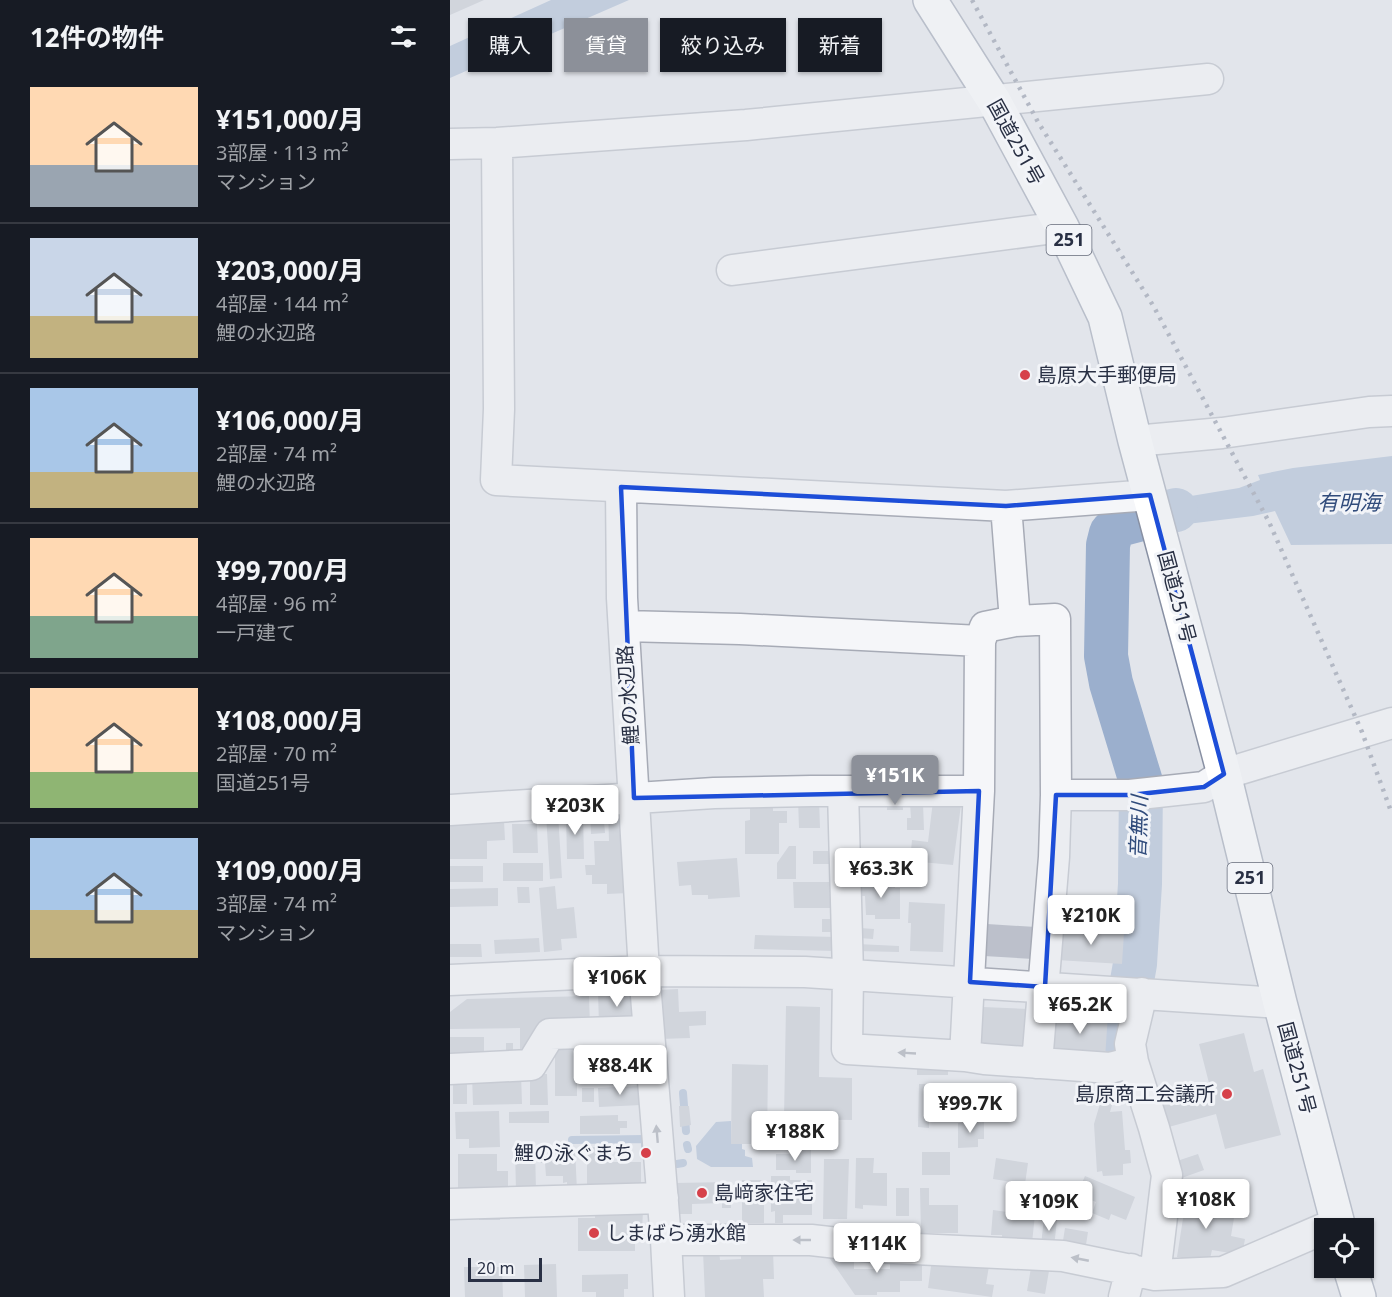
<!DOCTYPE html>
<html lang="ja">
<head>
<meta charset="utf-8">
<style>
  body { margin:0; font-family:"Noto Sans","Noto Sans JP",sans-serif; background:#20242c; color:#f1f3f6; height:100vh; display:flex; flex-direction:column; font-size:22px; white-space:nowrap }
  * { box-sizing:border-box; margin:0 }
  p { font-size:20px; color:#9ea1a6 }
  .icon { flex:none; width:33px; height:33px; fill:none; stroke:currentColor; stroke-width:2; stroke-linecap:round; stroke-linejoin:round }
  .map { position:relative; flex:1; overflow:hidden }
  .sheet { display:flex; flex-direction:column; background:#171b24; width:450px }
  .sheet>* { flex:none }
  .top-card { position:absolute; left:18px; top:18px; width:570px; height:54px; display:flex; gap:12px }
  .buttons { position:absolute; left:864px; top:1218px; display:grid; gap:12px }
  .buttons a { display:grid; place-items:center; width:60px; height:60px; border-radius:0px; background:#171b24; box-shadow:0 2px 4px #0004; font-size:30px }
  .scale { position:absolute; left:18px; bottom:15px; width:74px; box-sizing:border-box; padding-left:6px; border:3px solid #293044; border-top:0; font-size:16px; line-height:21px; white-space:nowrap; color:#293044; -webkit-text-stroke:4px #f2f4f8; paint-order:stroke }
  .price { position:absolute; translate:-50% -51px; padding:0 14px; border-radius:6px; background:#fff; color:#222; font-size:20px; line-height:39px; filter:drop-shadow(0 2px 3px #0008) }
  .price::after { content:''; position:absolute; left:50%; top:36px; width:18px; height:14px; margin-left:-9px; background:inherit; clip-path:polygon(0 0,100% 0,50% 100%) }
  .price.current { background:#8c9099; color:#fff }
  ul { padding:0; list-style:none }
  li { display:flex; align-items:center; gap:18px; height:150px; padding:0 30px }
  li+li { border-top:2px solid #363941 }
  li span { display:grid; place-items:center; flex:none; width:168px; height:120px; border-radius:0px; color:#555 }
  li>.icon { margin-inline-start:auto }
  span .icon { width:72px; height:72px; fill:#fffc; stroke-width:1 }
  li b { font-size:26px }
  h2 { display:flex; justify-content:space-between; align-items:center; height:72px; padding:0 30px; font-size:26px }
  .pill { padding:0 21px; border-radius:0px; background:#171b24; box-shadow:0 2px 4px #0004; font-size:21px; line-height:54px }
  .pill.current { background:#8c9099; color:#fff }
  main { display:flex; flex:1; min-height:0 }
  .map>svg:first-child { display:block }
  .water { fill:#9bafcd }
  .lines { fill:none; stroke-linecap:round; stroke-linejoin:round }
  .stream { stroke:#9bafcd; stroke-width:8 }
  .river { stroke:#9bafcd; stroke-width:44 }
  .building { fill:#bcc0cb }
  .minor-casing { stroke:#a7abb6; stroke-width:33 }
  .highway-casing { stroke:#8890a3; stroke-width:36 }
  .minor { stroke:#f5f6f9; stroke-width:30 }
  .highway { stroke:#fff; stroke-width:33 }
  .rail { stroke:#7a8296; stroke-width:4.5; stroke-dasharray:3 6; stroke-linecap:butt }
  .oneway { fill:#8f939e }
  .marked { fill:none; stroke:#1d4ed8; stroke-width:4.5; stroke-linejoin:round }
  .poi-dot { fill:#d6414a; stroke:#f2f4f8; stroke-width:2 }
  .labels { text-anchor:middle; stroke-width:6; stroke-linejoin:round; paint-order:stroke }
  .shield { fill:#f2f4f8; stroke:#656b7a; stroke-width:1.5 }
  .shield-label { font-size:18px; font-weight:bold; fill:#293044 }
  .street-label { font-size:20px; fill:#293044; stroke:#f2f4f8 }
  .poi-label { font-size:20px; fill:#293044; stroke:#f2f4f8; text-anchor:start }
  .water-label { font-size:21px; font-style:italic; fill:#304b7b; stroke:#f2f4f8 }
</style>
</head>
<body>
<main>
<section class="sheet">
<h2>12件の物件<svg class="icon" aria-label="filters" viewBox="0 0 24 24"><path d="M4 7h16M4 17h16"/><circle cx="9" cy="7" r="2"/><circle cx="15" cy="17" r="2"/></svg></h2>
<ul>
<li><span style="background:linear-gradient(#ffd9b3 65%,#9aa5b1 0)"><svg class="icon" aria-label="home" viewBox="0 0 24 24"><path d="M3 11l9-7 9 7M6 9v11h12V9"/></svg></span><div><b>¥151,000/月</b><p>3部屋 · 113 m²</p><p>マンション</p></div></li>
<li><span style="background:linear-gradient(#c9d6e8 65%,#c2b280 0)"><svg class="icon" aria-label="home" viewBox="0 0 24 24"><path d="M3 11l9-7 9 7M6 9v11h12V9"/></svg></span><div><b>¥203,000/月</b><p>4部屋 · 144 m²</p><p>鯉の水辺路</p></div></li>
<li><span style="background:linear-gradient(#a9c7e8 70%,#c2b280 0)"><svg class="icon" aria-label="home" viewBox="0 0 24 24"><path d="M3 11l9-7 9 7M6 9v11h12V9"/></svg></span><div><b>¥106,000/月</b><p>2部屋 · 74 m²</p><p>鯉の水辺路</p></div></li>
<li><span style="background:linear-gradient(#ffd9b3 65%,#7fa58c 0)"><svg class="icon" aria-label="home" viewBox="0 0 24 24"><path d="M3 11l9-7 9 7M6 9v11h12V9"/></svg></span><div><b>¥99,700/月</b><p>4部屋 · 96 m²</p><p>一戸建て</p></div></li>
<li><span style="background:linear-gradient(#ffd9b3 70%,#8fb573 0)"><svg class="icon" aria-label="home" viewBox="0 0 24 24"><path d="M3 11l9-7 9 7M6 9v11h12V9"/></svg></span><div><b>¥108,000/月</b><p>2部屋 · 70 m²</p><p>国道251号</p></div></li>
<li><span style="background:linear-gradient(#a9c7e8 60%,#c2b280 0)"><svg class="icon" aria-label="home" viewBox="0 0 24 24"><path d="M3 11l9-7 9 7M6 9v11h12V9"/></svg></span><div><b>¥109,000/月</b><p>3部屋 · 74 m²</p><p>マンション</p></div></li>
</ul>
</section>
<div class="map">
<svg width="942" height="1297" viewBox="0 0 942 1297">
  <rect width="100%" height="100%" fill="#e2e5eb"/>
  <path class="water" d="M 101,0 L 179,0 L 0,78 L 0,46 Z
    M 942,456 L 942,544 L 841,545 L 825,511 L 803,516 L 729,525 L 723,499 L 789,488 L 810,480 L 808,475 L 843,468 Z
    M 281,1121 L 281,1143 L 292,1144 L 292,1149 L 295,1150 L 295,1156 L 302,1158 L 303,1167 L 261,1167 L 247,1159 L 246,1146 L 266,1122 Z"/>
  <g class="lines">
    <path class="stream" d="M 233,1093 L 236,1131
      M 122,1140 L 195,1139 L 195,1146
      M 237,1145 L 238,1149
      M 227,1164 L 233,1163"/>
    <path class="river" d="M 672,1037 L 685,964 L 690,884 L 691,782 L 661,683 L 656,656 L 658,545 L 661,533 L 669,525 L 726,510"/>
  </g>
  <path class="building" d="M 0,0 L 34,0 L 0,15 Z
    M 348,799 L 369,799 L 370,828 L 349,828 Z
    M 437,801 L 453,801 L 453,810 L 437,810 Z
    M 483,801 L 511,805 L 503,865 L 460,861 L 462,840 L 478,842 Z
    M 460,803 L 473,803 L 474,830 L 457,830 L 457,818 L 461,818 Z
    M 323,805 L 323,811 L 337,811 L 337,823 L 329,823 L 329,854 L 295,854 L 295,821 L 300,820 L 300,806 Z
    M 176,809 L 178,893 L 157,894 L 157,884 L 142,884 L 142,875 L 136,875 L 135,865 L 145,865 L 144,841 L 159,841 L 158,810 Z
    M 140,810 L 153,810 L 155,833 L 141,834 Z
    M 116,813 L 133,813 L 134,859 L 117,859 Z
    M 96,814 L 108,814 L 112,878 L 100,879 Z
    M 0,821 L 54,821 L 55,840 L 37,841 L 37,859 L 0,859 Z
    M 62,824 L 87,824 L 88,853 L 63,853 Z
    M 339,846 L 346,846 L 346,879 L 327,879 L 327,863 Z
    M 363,851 L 382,851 L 382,864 L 363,864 Z
    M 405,853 L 451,853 L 451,871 L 405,872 Z
    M 287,858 L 290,897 L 258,899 L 258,895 L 242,895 L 241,885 L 229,886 L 227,862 Z
    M 53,863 L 93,863 L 93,881 L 53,881 Z
    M 0,866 L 33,866 L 33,882 L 0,882 Z
    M 409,880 L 445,880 L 445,888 L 450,888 L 450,919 L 425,919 L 425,915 L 416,915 L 415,896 L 409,896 Z
    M 343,882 L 384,882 L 385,908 L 344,908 Z
    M 105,886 L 107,909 L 124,907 L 127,938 L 111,939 L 112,950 L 94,952 L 89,888 Z
    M 67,887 L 79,887 L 80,903 L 68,903 Z
    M 48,888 L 48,906 L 0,907 L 0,889 Z
    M 459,902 L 495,904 L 493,952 L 460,951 L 461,923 L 458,923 Z
    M 372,919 L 385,919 L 385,932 L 372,932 Z
    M 537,924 L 586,927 L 583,959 L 534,956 Z
    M 410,928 L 424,929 L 423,939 L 409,938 Z
    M 609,929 L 674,933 L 672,964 L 607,960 Z
    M 305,935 L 387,937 L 386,951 L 304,949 Z
    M 89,938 L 90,952 L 45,954 L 44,940 Z
    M 0,944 L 31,944 L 32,957 L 0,957 Z
    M 407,944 L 449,946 L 449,952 L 407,951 Z
    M 228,989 L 229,1012 L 256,1011 L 256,1025 L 239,1026 L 240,1038 L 209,1039 L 208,990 Z
    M 182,990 L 189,1025 L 149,1026 L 148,991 Z
    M 139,996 L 140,1026 L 82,1048 L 70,1049 L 70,1028 L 0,1029 L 0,1012 L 17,999 Z
    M 336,1006 L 370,1007 L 369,1077 L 402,1078 L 402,1120 L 334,1119 Z
    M 533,1007 L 579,1009 L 577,1052 L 531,1050 Z
    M 605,1011 L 658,1014 L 655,1059 L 603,1056 Z
    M 794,1033 L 804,1072 L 813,1069 L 831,1135 L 775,1149 L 766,1114 L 715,1128 L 708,1101 L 760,1087 L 749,1044 Z
    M 0,1037 L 34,1037 L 34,1052 L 0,1059 Z
    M 105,1041 L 151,1041 L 151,1065 L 127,1065 L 127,1096 L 105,1096 Z
    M 56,1043 L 63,1043 L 63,1058 L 56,1059 Z
    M 187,1050 L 187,1080 L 162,1080 L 161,1051 Z
    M 467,1063 L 498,1063 L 498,1075 L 467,1075 Z
    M 282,1064 L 318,1065 L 317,1144 L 281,1144 Z
    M 71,1074 L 72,1104 L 23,1105 L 22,1075 Z
    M 80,1074 L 97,1074 L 98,1105 L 80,1105 Z
    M 3,1076 L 17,1076 L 17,1104 L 3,1104 Z
    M 469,1084 L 521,1084 L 521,1115 L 499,1114 L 499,1119 L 479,1119 L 479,1128 L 468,1127 Z
    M 191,1086 L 191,1105 L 149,1107 L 148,1088 Z
    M 655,1087 L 666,1091 L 660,1112 L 672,1111 L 675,1150 L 680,1150 L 681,1163 L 673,1164 L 673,1175 L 653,1176 L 652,1171 L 647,1172 L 644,1124 Z
    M 132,1088 L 144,1088 L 144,1102 L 132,1102 Z
    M 229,1106 L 239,1106 L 241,1125 L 230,1127 Z
    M 49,1111 L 50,1147 L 19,1148 L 19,1139 L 6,1139 L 5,1112 Z
    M 99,1111 L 99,1123 L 59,1123 L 59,1112 Z
    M 168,1115 L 168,1121 L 177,1121 L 177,1128 L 170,1128 L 170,1134 L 130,1134 L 130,1116 Z
    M 534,1122 L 534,1139 L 528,1139 L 528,1147 L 508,1148 L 508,1123 Z
    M 137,1147 L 153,1147 L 153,1162 L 191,1162 L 191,1189 L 137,1190 Z
    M 85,1148 L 86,1191 L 66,1191 L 65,1149 Z
    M 125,1149 L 127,1191 L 117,1191 L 117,1182 L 113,1183 L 113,1176 L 96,1176 L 95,1163 L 91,1163 L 90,1150 Z
    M 343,1150 L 361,1150 L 361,1173 L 346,1173 L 346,1170 L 326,1170 L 326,1154 L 343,1154 Z
    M 472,1152 L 500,1152 L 500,1175 L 472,1175 Z
    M 8,1154 L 47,1154 L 47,1171 L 58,1171 L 58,1194 L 8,1194 Z
    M 748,1154 L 754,1170 L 726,1180 L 721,1163 Z
    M 406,1158 L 424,1158 L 423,1173 L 437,1173 L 437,1206 L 413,1205 L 413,1209 L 405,1208 Z
    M 546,1158 L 578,1163 L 575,1184 L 543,1179 Z
    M 374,1159 L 399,1159 L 397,1219 L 373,1219 Z
    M 321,1176 L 340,1176 L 340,1180 L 362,1180 L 362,1215 L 333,1215 L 333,1223 L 325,1223 L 325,1211 L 321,1212 Z
    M 635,1176 L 685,1197 L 676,1220 L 661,1214 L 659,1220 L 642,1213 L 646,1202 L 627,1194 Z
    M 292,1180 L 314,1180 L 314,1223 L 292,1223 Z
    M 281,1182 L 281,1208 L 272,1208 L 272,1203 L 242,1204 L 242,1214 L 224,1214 L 224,1183 Z
    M 446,1188 L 459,1188 L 459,1216 L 446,1216 Z
    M 470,1188 L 479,1188 L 479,1205 L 508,1205 L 508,1233 L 471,1233 Z
    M 559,1191 L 575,1193 L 573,1213 L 585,1214 L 582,1243 L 552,1240 L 552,1235 L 541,1235 L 543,1210 L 557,1212 Z
    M 737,1193 L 771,1199 L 768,1216 L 784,1218 L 781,1236 L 795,1239 L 792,1255 L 762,1250 L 759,1263 L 727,1257 Z
    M 193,1210 L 192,1231 L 185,1231 L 185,1251 L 128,1251 L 128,1218 L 145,1218 L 145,1213 Z
    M 29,1214 L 50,1214 L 50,1220 L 29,1220 Z
    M 594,1218 L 607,1220 L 604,1247 L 591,1245 Z
    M 615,1228 L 638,1232 L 635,1251 L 612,1247 Z
    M 269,1250 L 270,1260 L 291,1259 L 291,1250 L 323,1250 L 324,1279 L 313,1279 L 314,1297 L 255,1297 L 253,1251 Z
    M 376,1253 L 404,1253 L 404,1269 L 440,1269 L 440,1257 L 472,1257 L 472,1281 L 450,1281 L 450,1292 L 427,1292 L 427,1295 L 405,1295 Z
    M 482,1259 L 539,1266 L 536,1284 L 544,1285 L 542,1297 L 478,1288 Z
    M 582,1262 L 600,1265 L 595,1294 L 577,1291 Z
    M 106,1264 L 107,1297 L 75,1297 L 74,1265 Z
    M 14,1267 L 52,1267 L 53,1297 L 15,1297 Z
    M 178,1274 L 178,1289 L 174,1289 L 174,1297 L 146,1297 L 146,1292 L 132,1292 L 132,1275 Z"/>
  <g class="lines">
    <defs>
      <path id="minor" d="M 47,143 L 49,409 L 46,480 L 556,506 L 700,495
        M 0,144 L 47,143 L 296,125 L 758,79
        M 282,270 L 612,227
        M 685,441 L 772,433 L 919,412 L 942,411
        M 171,487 L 172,598 L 194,971 L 216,1240 L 219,1297
        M 556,506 L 565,621 L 535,627 L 530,641 L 529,791 L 515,1056 L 534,1059 L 660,1068 L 683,1062
        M 565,621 L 605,619 L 606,795 L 604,857 L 587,1063
        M 174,626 L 290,629 L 530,641
        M 393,791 L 398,974 L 397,1049 L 515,1056
        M 606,795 L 680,795 L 754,787 L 774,774 L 942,723
        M 0,810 L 264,793 L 361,791 L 529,791
        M 0,980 L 194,971 L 355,972 L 830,1003
        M 692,993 L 680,1044 L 683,1062 L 704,1128 L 717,1175 L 705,1275
        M 0,1069 L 81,1065 L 100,1034 L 199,1031
        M 0,1204 L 213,1198
        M 216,1240 L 361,1240 L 423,1247 L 613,1256 L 705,1275 L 773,1272 L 887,1223
        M 674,1297 L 681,1269"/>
      <path id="highway" d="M 480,0 L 544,101 L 612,227 L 655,317 L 685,441 L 774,774 L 830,1003 L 889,1228
        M 900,1268 L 909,1297"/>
    </defs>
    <use href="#minor" class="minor-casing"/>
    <use href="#highway" class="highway-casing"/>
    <use href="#minor" class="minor"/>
    <use href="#highway" class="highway"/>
    <path class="rail" d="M 522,0 L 588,122 L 704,307 L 819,522 L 912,732 L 942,814"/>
  </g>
  <defs><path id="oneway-solid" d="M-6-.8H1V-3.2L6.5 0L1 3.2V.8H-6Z" transform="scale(1.5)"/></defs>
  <g class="oneway">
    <use href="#oneway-solid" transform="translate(457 1053) rotate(-177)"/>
    <use href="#oneway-solid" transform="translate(207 1134) rotate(-95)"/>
    <use href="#oneway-solid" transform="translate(352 1240) rotate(180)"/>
    <use href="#oneway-solid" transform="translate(630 1259) rotate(-169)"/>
  </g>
  <path d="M0 0H942V1297H0ZM 171,487 L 556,506 L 700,495 L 774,774 L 754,787 L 680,795 L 606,795 L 595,987 L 520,982 L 529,791 L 184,798 Z" fill="#e2e5eb" fill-opacity=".55" fill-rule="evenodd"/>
  <path class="marked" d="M 171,487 L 556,506 L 700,495 L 774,774 L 754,787 L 680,795 L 606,795 L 595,987 L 520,982 L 529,791 L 184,798 Z"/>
  <g class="poi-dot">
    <circle cx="575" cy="375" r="6"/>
    <circle cx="777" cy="1094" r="6"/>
    <circle cx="196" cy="1153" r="6"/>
    <circle cx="252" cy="1193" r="6"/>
    <circle cx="144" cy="1233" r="6"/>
  </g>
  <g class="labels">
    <g class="shield">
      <rect x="596.5" y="225" width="45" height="30" rx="4.5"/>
      <rect x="777.5" y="863" width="45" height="30" rx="4.5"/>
    </g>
    <g class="shield-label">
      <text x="619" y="246">251</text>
      <text x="800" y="884">251</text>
    </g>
    <g class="street-label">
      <text transform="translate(566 142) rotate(61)" y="7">国道251号</text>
      <text transform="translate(727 597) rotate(75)" y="7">国道251号</text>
      <text transform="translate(178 695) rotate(-94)" y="7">鯉の水辺路</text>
      <text transform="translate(847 1068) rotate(75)" y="7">国道251号</text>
    </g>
    <g class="poi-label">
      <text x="587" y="382">島原大手郵便局</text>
      <text x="765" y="1101" text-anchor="end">島原商工会議所</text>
      <text x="184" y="1160" text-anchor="end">鯉の泳ぐまち</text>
      <text x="264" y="1200">島﨑家住宅</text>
      <text x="156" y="1240">しまばら湧水館</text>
    </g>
    <g class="water-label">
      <text x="899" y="510">有明海</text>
      <text transform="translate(689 827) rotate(-88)" y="7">音無川</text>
    </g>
  </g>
</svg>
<div class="buttons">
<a><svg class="icon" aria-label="locate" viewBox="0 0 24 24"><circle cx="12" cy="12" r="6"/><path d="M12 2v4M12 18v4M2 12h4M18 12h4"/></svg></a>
</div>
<div class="scale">20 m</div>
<b class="price current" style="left:445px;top:806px">¥151K</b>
<b class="price" style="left:125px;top:836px">¥203K</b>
<b class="price" style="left:431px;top:899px">¥63.3K</b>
<b class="price" style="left:641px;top:946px">¥210K</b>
<b class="price" style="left:167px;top:1008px">¥106K</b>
<b class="price" style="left:630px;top:1035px">¥65.2K</b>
<b class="price" style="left:170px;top:1096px">¥88.4K</b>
<b class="price" style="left:520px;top:1134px">¥99.7K</b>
<b class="price" style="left:345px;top:1162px">¥188K</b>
<b class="price" style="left:756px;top:1230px">¥108K</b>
<b class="price" style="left:599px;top:1232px">¥109K</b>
<b class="price" style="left:427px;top:1274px">¥114K</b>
<div class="top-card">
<a class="pill">購入</a>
<a class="pill current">賃貸</a>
<a class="pill">絞り込み</a>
<a class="pill">新着</a>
</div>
</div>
</main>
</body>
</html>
